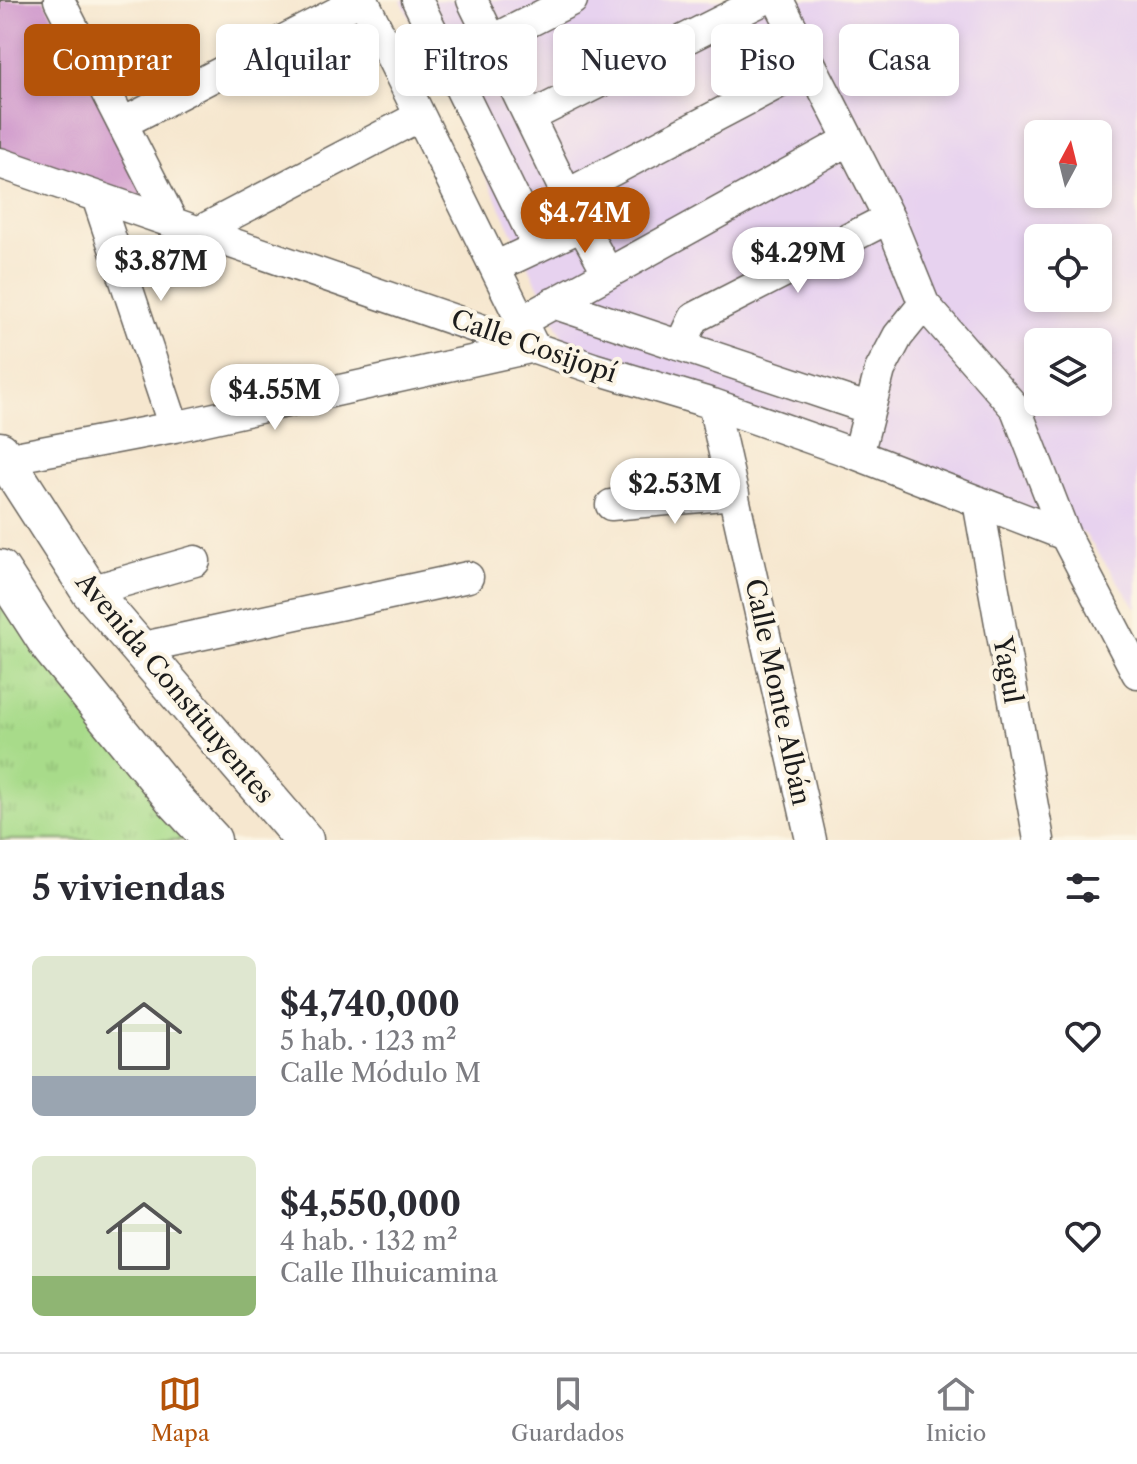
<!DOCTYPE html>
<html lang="es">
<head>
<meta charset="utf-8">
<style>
  body { margin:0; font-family:"Libre Caslon Text",serif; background:#f7f7f7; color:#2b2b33; height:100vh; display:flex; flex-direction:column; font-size:30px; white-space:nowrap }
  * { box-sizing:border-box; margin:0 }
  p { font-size:26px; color:#7c7c81 }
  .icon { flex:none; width:44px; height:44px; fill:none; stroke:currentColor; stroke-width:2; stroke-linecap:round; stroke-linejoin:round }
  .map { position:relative; height:840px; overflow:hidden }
  .side { display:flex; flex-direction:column; background:#fff; flex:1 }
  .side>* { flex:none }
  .banner { position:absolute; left:24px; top:24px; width:1090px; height:72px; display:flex; gap:16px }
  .needle { width:52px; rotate:7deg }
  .buttons { position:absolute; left:1024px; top:120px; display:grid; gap:16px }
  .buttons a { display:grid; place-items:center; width:88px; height:88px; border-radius:12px; background:#fff; box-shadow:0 4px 12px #0003; font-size:40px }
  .price { position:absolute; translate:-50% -68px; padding:0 18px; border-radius:28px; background:#fff; color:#222; font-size:26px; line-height:52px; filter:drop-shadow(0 2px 4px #0008) }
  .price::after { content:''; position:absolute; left:50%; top:48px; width:24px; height:18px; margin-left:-12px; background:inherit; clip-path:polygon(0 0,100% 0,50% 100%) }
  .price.on { background:#b45309; color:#fff }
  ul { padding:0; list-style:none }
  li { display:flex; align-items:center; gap:24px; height:200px; padding:0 32px }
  li span { display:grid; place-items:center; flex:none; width:224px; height:160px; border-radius:12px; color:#555 }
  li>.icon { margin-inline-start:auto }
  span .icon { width:96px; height:96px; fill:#fffc; stroke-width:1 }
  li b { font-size:34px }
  h2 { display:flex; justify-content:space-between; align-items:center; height:96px; padding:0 32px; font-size:34px }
  .chip { padding:0 28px; border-radius:12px; background:#fff; box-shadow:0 4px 12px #0003; font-size:28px; line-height:72px }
  .chip.on { background:#b45309; color:#fff }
  .menu { display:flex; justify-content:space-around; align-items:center; height:112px; border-top:2px solid #e1e1e2; background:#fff; font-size:22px; color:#7c7c81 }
  .menu a { display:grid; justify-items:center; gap:4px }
  .menu .on { color:#b45309 }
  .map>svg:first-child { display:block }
  .built { fill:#e7d2ef; fill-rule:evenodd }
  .park { fill:url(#park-tufts); stroke:#627c53; stroke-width:2 }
  .building { fill:#ca8dc9 }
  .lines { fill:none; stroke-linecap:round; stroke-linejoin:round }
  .minor-casing { stroke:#68635b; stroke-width:33 }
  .major-casing { stroke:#68635b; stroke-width:41 }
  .minor { stroke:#fff; stroke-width:30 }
  .major { stroke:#fff; stroke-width:38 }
  .labels { text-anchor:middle; stroke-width:8; stroke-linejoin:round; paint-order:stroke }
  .street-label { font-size:26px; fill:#1c1c1c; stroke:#fcf5e5 }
</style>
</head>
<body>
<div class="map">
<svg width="1137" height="840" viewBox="0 0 1137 840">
  <defs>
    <pattern id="park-tufts" width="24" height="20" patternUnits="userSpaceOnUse" patternTransform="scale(2)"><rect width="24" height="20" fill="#a8db8a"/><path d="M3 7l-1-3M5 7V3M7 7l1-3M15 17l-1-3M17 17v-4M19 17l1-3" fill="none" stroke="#90bb76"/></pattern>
  </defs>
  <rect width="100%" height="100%" fill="#fcf5e5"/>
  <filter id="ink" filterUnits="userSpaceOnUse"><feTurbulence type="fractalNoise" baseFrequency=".0125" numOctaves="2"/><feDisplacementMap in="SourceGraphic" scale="16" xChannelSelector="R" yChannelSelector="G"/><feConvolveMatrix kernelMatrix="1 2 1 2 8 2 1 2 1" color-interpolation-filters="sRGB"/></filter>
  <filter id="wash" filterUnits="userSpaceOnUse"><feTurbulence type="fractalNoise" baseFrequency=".006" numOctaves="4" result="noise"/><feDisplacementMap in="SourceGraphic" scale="32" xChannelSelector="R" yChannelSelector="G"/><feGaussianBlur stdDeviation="1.8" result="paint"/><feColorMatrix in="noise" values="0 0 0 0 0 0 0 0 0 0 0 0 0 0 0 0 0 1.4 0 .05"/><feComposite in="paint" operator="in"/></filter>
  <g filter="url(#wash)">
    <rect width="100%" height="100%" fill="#f6e7cf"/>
    <path class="built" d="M 401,0 L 1137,0 L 1137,609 L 1085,534 L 564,340 ZM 1038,134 L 1098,134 L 1098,194 L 1038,194 ZM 1038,238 L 1098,238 L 1098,298 L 1038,298 ZM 1038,342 L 1098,342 L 1098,402 L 1038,402 Z"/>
    <path class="park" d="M 0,559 L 217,840 L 0,840 Z"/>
    <g id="blocks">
      <path class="building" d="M 0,0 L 44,0 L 157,207 L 0,157 Z"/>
    </g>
  </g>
  <g filter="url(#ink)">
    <use href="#blocks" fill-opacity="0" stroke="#68635b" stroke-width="2"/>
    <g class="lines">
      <defs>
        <path id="minor" d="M 59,0 L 172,221
          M 417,0 L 538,247
          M 472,0 L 582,226 L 495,267
          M 778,0 L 889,218 L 924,304 L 1016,409 L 1065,535 L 1137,673
          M 493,40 L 572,0
          M 530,117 L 763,0
          M 123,123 L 361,0
          M 0,163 L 593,368 L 713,404 L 858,455 L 1065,535
          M 566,195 L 811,66
          M 97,197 L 174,427
          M 582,226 L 608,273
          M 198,232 L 420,116
          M 553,303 L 870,409
          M 520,322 L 849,140
          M 681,346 L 694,318 L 889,218
          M 713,404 L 811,840
          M 858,455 L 880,370 L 898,336 L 924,304
          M 5,459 L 174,427 L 534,347 L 363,0
          M 978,501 L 1039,840
          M 611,505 L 734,494
          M 90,591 L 195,561
          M 139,648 L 468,577"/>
        <path id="major" d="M 0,451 L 90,591 L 304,840
          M 0,569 L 51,648 L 174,799 L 212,840"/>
      </defs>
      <use href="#minor" class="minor-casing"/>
      <use href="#major" class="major-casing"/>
      <use href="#minor" class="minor"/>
      <use href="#major" class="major"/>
    </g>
  </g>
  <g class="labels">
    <g class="street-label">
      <text transform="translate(534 346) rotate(19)" y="9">Calle Cosijopí</text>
      <text transform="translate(1008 670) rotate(80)" y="9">Yagul</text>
      <text transform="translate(175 688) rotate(50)" y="9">Avenida Constituyentes</text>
      <text transform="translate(778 692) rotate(78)" y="9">Calle Monte Albán</text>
    </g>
  </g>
</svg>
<div class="buttons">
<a><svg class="needle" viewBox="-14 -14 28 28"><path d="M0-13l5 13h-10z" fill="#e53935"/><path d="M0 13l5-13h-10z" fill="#7c7c81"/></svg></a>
<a><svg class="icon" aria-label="locate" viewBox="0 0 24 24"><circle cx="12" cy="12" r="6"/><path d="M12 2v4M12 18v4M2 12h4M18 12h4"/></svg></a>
<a><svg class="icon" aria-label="layers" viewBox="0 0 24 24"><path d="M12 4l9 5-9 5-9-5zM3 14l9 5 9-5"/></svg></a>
</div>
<b class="price on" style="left:585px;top:255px">$4.74M</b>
<b class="price" style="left:798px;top:295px">$4.29M</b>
<b class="price" style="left:161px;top:303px">$3.87M</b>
<b class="price" style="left:275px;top:432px">$4.55M</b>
<b class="price" style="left:675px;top:526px">$2.53M</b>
<div class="banner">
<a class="chip on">Comprar</a>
<a class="chip">Alquilar</a>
<a class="chip">Filtros</a>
<a class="chip">Nuevo</a>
<a class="chip">Piso</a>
<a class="chip">Casa</a>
</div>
</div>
<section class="side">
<h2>5 viviendas<svg class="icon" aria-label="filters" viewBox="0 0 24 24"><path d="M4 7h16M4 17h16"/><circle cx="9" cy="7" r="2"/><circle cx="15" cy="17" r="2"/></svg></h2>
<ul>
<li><span style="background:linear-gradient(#dfe7d0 75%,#9aa5b1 0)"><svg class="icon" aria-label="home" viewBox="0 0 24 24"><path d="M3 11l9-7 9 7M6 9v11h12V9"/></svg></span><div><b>$4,740,000</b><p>5 hab. · 123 m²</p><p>Calle Módulo M</p></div><svg class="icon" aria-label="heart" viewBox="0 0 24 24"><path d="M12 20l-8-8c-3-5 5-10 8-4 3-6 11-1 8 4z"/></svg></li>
<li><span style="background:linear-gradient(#dfe7d0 75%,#8fb573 0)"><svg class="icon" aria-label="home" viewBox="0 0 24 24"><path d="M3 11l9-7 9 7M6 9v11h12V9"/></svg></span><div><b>$4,550,000</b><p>4 hab. · 132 m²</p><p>Calle Ilhuicamina</p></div><svg class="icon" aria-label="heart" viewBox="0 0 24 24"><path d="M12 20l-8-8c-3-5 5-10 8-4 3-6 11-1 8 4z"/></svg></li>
</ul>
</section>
<nav class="menu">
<a class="on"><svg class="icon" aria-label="map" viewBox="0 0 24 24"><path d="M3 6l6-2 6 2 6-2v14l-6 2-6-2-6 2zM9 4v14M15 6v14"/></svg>Mapa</a>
<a><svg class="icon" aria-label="saved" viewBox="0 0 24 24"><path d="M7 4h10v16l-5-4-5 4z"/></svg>Guardados</a>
<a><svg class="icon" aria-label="home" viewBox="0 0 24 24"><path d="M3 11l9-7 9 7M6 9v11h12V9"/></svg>Inicio</a>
</nav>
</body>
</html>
